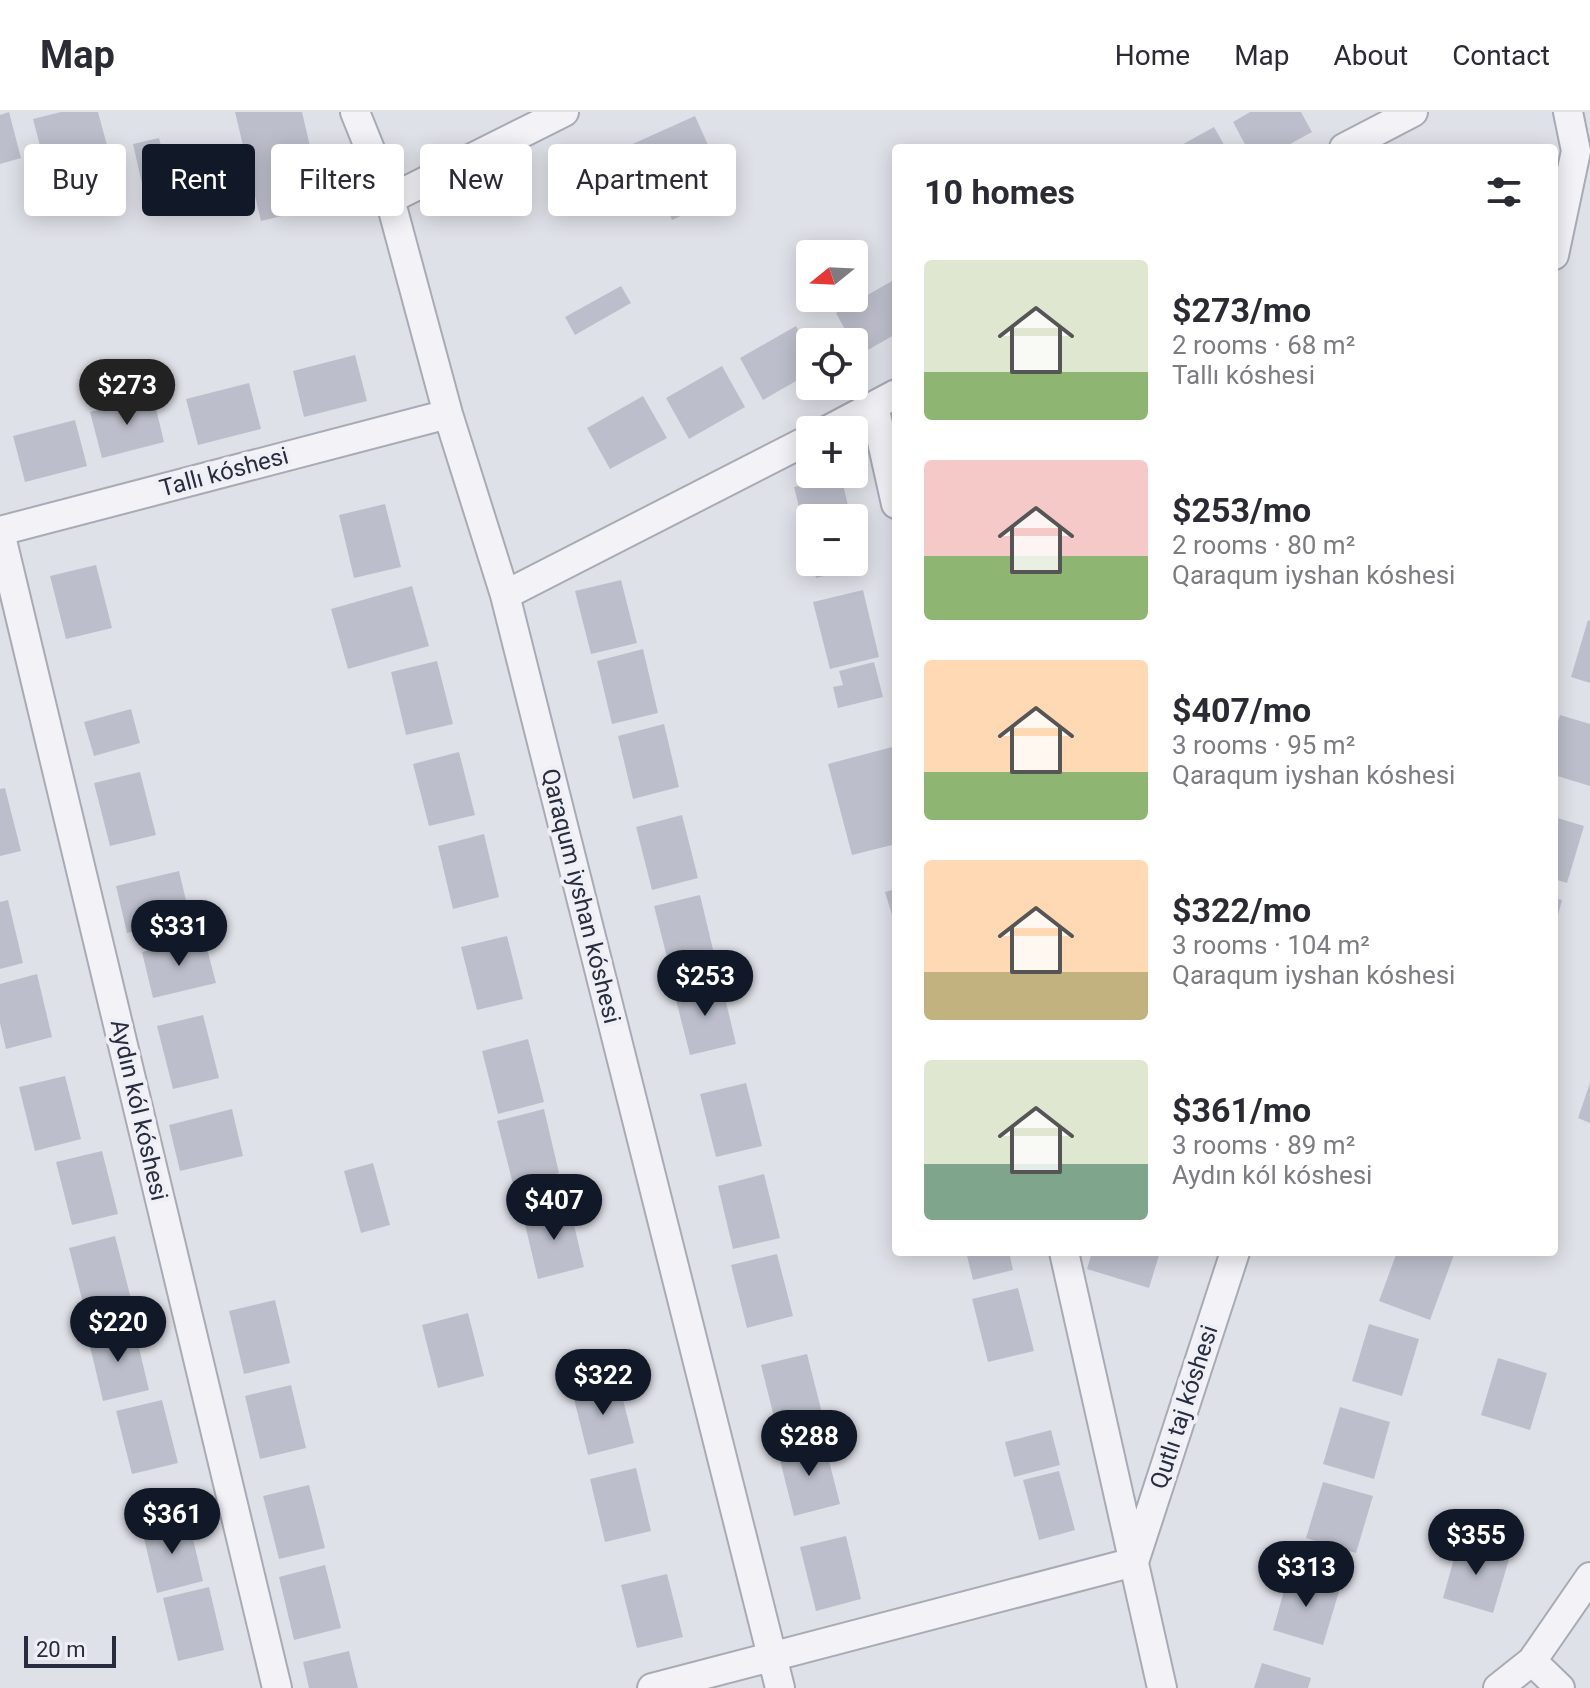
<!DOCTYPE html>
<html lang="en">
<head>
<meta charset="utf-8">
<style>
  body { margin:0; font-family:Roboto,sans-serif; background:#f7f7f7; color:#2b2b33; height:100vh; display:flex; flex-direction:column; font-size:30px; white-space:nowrap }
  * { box-sizing:border-box; margin:0 }
  p { font-size:26px; color:#7c7c81 }
  .icon { flex:none; width:44px; height:44px; fill:none; stroke:currentColor; stroke-width:2; stroke-linecap:round; stroke-linejoin:round }
  .map { position:relative; flex:1; overflow:hidden }
  .details { position:absolute; left:892px; top:32px; width:666px; height:1112px; display:flex; flex-direction:column; background:#fff; border-radius:8px; box-shadow:0 4px 20px #0003 }
  .details>* { flex:none }
  .top-card { position:absolute; left:24px; top:32px; width:748px; height:72px; display:flex; gap:16px }
  .needle { width:52px; rotate:252deg }
  .fabs { position:absolute; left:796px; top:128px; display:grid; gap:16px }
  .fabs a { display:grid; place-items:center; width:72px; height:72px; border-radius:8px; background:#fff; box-shadow:0 4px 20px #0003; font-size:40px }
  .scale { position:absolute; left:24px; bottom:20px; width:92px; box-sizing:border-box; padding-left:8px; border:4px solid #282c3f; border-top:0; font-size:22px; line-height:28px; white-space:nowrap; color:#282c3f; -webkit-text-stroke:6px #eef0f6; paint-order:stroke }
  .price { position:absolute; translate:-50% -68px; padding:0 18px; border-radius:28px; background:#111827; color:#fff; font-size:26px; line-height:52px; filter:drop-shadow(0 2px 4px #0008) }
  .price::after { content:''; position:absolute; left:50%; top:48px; width:24px; height:18px; margin-left:-12px; background:inherit; clip-path:polygon(0 0,100% 0,50% 100%) }
  .price.active { background:#222; color:#fff }
  ul { padding:0; list-style:none }
  li { display:flex; align-items:center; gap:24px; height:200px; padding:0 32px }
  li span { display:grid; place-items:center; flex:none; width:224px; height:160px; border-radius:8px; color:#555 }
  li>.icon { margin-inline-start:auto }
  span .icon { width:96px; height:96px; fill:#fffc; stroke-width:1 }
  li b { font-size:34px }
  h2 { display:flex; justify-content:space-between; align-items:center; height:96px; padding:0 32px; font-size:34px }
  .tag { padding:0 28px; border-radius:8px; background:#fff; box-shadow:0 4px 20px #0003; font-size:28px; line-height:72px }
  .tag.active { background:#111827; color:#fff }
  header { display:flex; align-items:center; gap:48px; box-sizing:border-box; height:112px; padding:0 40px; background:#fff; border-bottom:2px solid #e1e1e2 }
  header strong { font-size:38px }
  nav { display:flex; gap:44px; margin-inline-start:auto; font-size:28px }
  .map>svg:first-child { display:block }
  .building { fill:#bcbfcb }
  .lines { fill:none; stroke-linecap:round; stroke-linejoin:round }
  .street-casing { stroke:#a8abb5; stroke-width:32 }
  .street { stroke:#f2f2f7; stroke-width:28 }
  .labels { text-anchor:middle; stroke-width:8; stroke-linejoin:round; paint-order:stroke }
  .street-label { font-size:24px; fill:#282c3f; stroke:#eef0f6 }
</style>
</head>
<body>
<header>
<strong>Map</strong>
<nav><a>Home</a><a>Map</a><a>About</a><a>Contact</a></nav>
</header>
<div class="map">
<svg width="1590" height="1576" viewBox="0 0 1590 1576">
  <rect width="100%" height="100%" fill="#dfe1e8"/>
  <path class="building" d="M 9,0 L 21,46 L 0,52 L 0,3 Z
    M 61,0 L 98,0 L 108,37 L 45,53 L 33,7 Z
    M 235,0 L 302,0 L 324,94 L 261,109 Z
    M 1250,0 L 1301,0 L 1312,20 L 1283,36 L 1247,36 L 1233,10 Z
    M 695,4 L 730,82 L 672,108 L 664,90 L 635,103 L 608,43 Z
    M 1214,15 L 1226,36 L 1176,36 Z
    M 159,26 L 170,70 L 143,76 L 133,32 Z
    M 892,169 L 896,176 L 896,222 L 859,243 L 836,201 Z
    M 621,174 L 631,191 L 575,223 L 565,205 Z
    M 796,214 L 810,239 L 810,261 L 763,288 L 740,246 Z
    M 355,243 L 367,289 L 304,305 L 293,259 Z
    M 722,254 L 745,295 L 689,327 L 666,286 Z
    M 249,271 L 261,317 L 198,333 L 186,287 Z
    M 153,284 L 164,330 L 102,346 L 90,300 Z
    M 643,284 L 667,326 L 610,357 L 587,316 Z
    M 75,308 L 87,354 L 25,370 L 13,324 Z
    M 841,364 L 851,406 L 810,406 L 809,435 L 794,375 Z
    M 385,392 L 401,455 L 354,466 L 339,403 Z
    M 854,425 L 862,455 L 816,466 L 812,450 L 854,450 Z
    M 96,453 L 112,516 L 66,527 L 50,464 Z
    M 621,468 L 637,531 L 591,542 L 575,479 Z
    M 412,474 L 429,534 L 348,557 L 331,497 Z
    M 863,478 L 879,545 L 830,557 L 813,490 Z
    M 1588,508 L 1590,509 L 1590,571 L 1571,565 Z
    M 643,537 L 658,601 L 612,612 L 597,549 Z
    M 437,549 L 453,612 L 406,623 L 391,560 Z
    M 874,550 L 883,585 L 838,596 L 833,575 L 843,573 L 839,559 Z
    M 131,597 L 140,631 L 94,644 L 84,610 Z
    M 1560,603 L 1590,612 L 1590,674 L 1554,663 L 1554,622 Z
    M 664,612 L 679,675 L 633,687 L 618,624 Z
    M 896,634 L 896,732 L 852,743 L 828,652 Z
    M 459,640 L 475,703 L 429,714 L 413,652 Z
    M 140,660 L 156,723 L 110,734 L 94,671 Z
    M 5,676 L 21,739 L 0,744 L 0,677 Z
    M 682,703 L 698,766 L 652,778 L 636,715 Z
    M 1554,705 L 1584,714 L 1567,771 L 1554,767 Z
    M 484,722 L 499,785 L 453,797 L 438,734 Z
    M 179,759 L 190,805 L 127,821 L 116,774 Z
    M 896,777 L 896,813 L 895,813 L 885,780 Z
    M 700,783 L 715,846 L 670,857 L 654,794 Z
    M 1554,786 L 1562,788 L 1555,814 L 1554,813 Z
    M 8,788 L 23,851 L 0,857 L 0,790 Z
    M 507,824 L 523,887 L 477,898 L 461,835 Z
    M 204,825 L 216,871 L 153,886 L 142,840 Z
    M 37,862 L 52,925 L 6,937 L 0,911 L 0,872 Z
    M 721,869 L 736,932 L 690,943 L 674,880 Z
    M 203,903 L 219,966 L 173,977 L 157,914 Z
    M 528,927 L 544,990 L 498,1002 L 482,939 Z
    M 65,964 L 81,1027 L 35,1039 L 19,975 Z
    M 746,971 L 762,1034 L 716,1045 L 700,982 Z
    M 1590,971 L 1590,1011 L 1578,1006 Z
    M 232,997 L 243,1044 L 180,1059 L 169,1013 Z
    M 544,997 L 559,1061 L 513,1072 L 497,1009 Z
    M 102,1039 L 118,1102 L 72,1113 L 56,1050 Z
    M 373,1051 L 390,1113 L 361,1121 L 344,1059 Z
    M 764,1062 L 780,1126 L 733,1137 L 718,1074 Z
    M 569,1092 L 584,1155 L 538,1167 L 523,1104 Z
    M 115,1124 L 131,1187 L 85,1199 L 69,1136 Z
    M 966,1140 L 1009,1140 L 1013,1158 L 973,1168 Z
    M 1092,1140 L 1160,1140 L 1149,1176 L 1087,1157 Z
    M 1397,1140 L 1455,1140 L 1430,1208 L 1379,1189 Z
    M 777,1142 L 793,1204 L 747,1216 L 731,1153 Z
    M 1018,1176 L 1034,1239 L 988,1250 L 972,1187 Z
    M 275,1188 L 290,1251 L 244,1262 L 229,1199 Z
    M 468,1201 L 484,1264 L 438,1276 L 422,1213 Z
    M 1369,1212 L 1419,1227 L 1402,1284 L 1352,1269 Z
    M 134,1215 L 149,1278 L 103,1289 L 88,1226 Z
    M 807,1242 L 823,1305 L 777,1317 L 761,1253 Z
    M 1498,1246 L 1547,1261 L 1530,1318 L 1481,1303 Z
    M 618,1268 L 634,1331 L 588,1343 L 572,1279 Z
    M 291,1273 L 306,1336 L 260,1347 L 245,1284 Z
    M 162,1288 L 178,1351 L 132,1362 L 116,1299 Z
    M 1340,1295 L 1390,1310 L 1374,1367 L 1323,1352 Z
    M 1051,1318 L 1060,1353 L 1014,1365 L 1005,1330 Z
    M 824,1329 L 840,1392 L 794,1404 L 778,1340 Z
    M 636,1356 L 651,1419 L 605,1430 L 590,1367 Z
    M 1059,1359 L 1075,1418 L 1039,1428 L 1023,1368 Z
    M 1323,1370 L 1373,1384 L 1356,1441 L 1306,1426 Z
    M 309,1373 L 325,1436 L 279,1447 L 263,1384 Z
    M 188,1406 L 203,1469 L 157,1481 L 142,1418 Z
    M 846,1424 L 861,1487 L 816,1499 L 800,1435 Z
    M 1459,1429 L 1510,1444 L 1493,1501 L 1443,1486 Z
    M 325,1453 L 341,1516 L 294,1528 L 279,1465 Z
    M 1289,1461 L 1340,1476 L 1323,1533 L 1273,1518 Z
    M 667,1462 L 683,1525 L 637,1536 L 621,1473 Z
    M 209,1475 L 224,1538 L 178,1549 L 163,1486 Z
    M 349,1539 L 358,1576 L 309,1576 L 303,1550 Z
    M 1262,1551 L 1311,1566 L 1308,1576 L 1254,1576 Z"/>
  <g class="lines">
    <defs>
      <path id="street" d="M 355,0 L 390,87 L 448,302 L 505,483 L 780,1576
        M 1344,36 L 1413,0
        M 390,87 L 564,0
        M 1554,143 L 1576,39 L 1568,0
        M 874,294 L 896,392
        M 828,318 L 896,282
        M 0,419 L 448,302
        M 0,420 L 277,1576
        M 505,483 L 810,327
        M 1064,1140 L 1162,1576
        M 1532,1549 L 1560,1576
        M 652,1576 L 1134,1450 L 1235,1140
        M 1498,1576 L 1532,1549 L 1590,1465"/>
    </defs>
    <use href="#street" class="street-casing"/>
    <use href="#street" class="street"/>
  </g>
  <g class="labels">
    <g class="street-label">
      <text transform="translate(224 360) rotate(-15)" y="8">Tallı kóshesi</text>
      <text transform="translate(581 784) rotate(76)" y="8">Qaraqum iyshan kóshesi</text>
      <text transform="translate(139 998) rotate(77)" y="8">Aydın kól kóshesi</text>
      <text transform="translate(1184 1295) rotate(-72)" y="8">Qutlı taj kóshesi</text>
    </g>
  </g>
</svg>
<div class="fabs">
<a><svg class="needle" viewBox="-14 -14 28 28"><path d="M0-13l5 13h-10z" fill="#e53935"/><path d="M0 13l5-13h-10z" fill="#7c7c81"/></svg></a>
<a><svg class="icon" aria-label="locate" viewBox="0 0 24 24"><circle cx="12" cy="12" r="6"/><path d="M12 2v4M12 18v4M2 12h4M18 12h4"/></svg></a>
<a>+</a>
<a>−</a>
</div>
<div class="scale">20 m</div>
<b class="price active" style="left:127px;top:315px">$273</b>
<b class="price" style="left:179px;top:856px">$331</b>
<b class="price" style="left:705px;top:906px">$253</b>
<b class="price" style="left:554px;top:1130px">$407</b>
<b class="price" style="left:118px;top:1252px">$220</b>
<b class="price" style="left:603px;top:1305px">$322</b>
<b class="price" style="left:809px;top:1366px">$288</b>
<b class="price" style="left:172px;top:1444px">$361</b>
<b class="price" style="left:1476px;top:1465px">$355</b>
<b class="price" style="left:1306px;top:1497px">$313</b>
<div class="top-card">
<a class="tag">Buy</a>
<a class="tag active">Rent</a>
<a class="tag">Filters</a>
<a class="tag">New</a>
<a class="tag">Apartment</a>
</div>
<section class="details">
<h2>10 homes<svg class="icon" aria-label="filters" viewBox="0 0 24 24"><path d="M4 7h16M4 17h16"/><circle cx="9" cy="7" r="2"/><circle cx="15" cy="17" r="2"/></svg></h2>
<ul>
<li><span style="background:linear-gradient(#dfe7d0 70%,#8fb573 0)"><svg class="icon" aria-label="home" viewBox="0 0 24 24"><path d="M3 11l9-7 9 7M6 9v11h12V9"/></svg></span><div><b>$273/mo</b><p>2 rooms · 68 m²</p><p>Tallı kóshesi</p></div></li>
<li><span style="background:linear-gradient(#f6c9c9 60%,#8fb573 0)"><svg class="icon" aria-label="home" viewBox="0 0 24 24"><path d="M3 11l9-7 9 7M6 9v11h12V9"/></svg></span><div><b>$253/mo</b><p>2 rooms · 80 m²</p><p>Qaraqum iyshan kóshesi</p></div></li>
<li><span style="background:linear-gradient(#ffd9b3 70%,#8fb573 0)"><svg class="icon" aria-label="home" viewBox="0 0 24 24"><path d="M3 11l9-7 9 7M6 9v11h12V9"/></svg></span><div><b>$407/mo</b><p>3 rooms · 95 m²</p><p>Qaraqum iyshan kóshesi</p></div></li>
<li><span style="background:linear-gradient(#ffd9b3 70%,#c2b280 0)"><svg class="icon" aria-label="home" viewBox="0 0 24 24"><path d="M3 11l9-7 9 7M6 9v11h12V9"/></svg></span><div><b>$322/mo</b><p>3 rooms · 104 m²</p><p>Qaraqum iyshan kóshesi</p></div></li>
<li><span style="background:linear-gradient(#dfe7d0 65%,#7fa58c 0)"><svg class="icon" aria-label="home" viewBox="0 0 24 24"><path d="M3 11l9-7 9 7M6 9v11h12V9"/></svg></span><div><b>$361/mo</b><p>3 rooms · 89 m²</p><p>Aydın kól kóshesi</p></div></li>
</ul>
</section>
</div>
</body>
</html>
